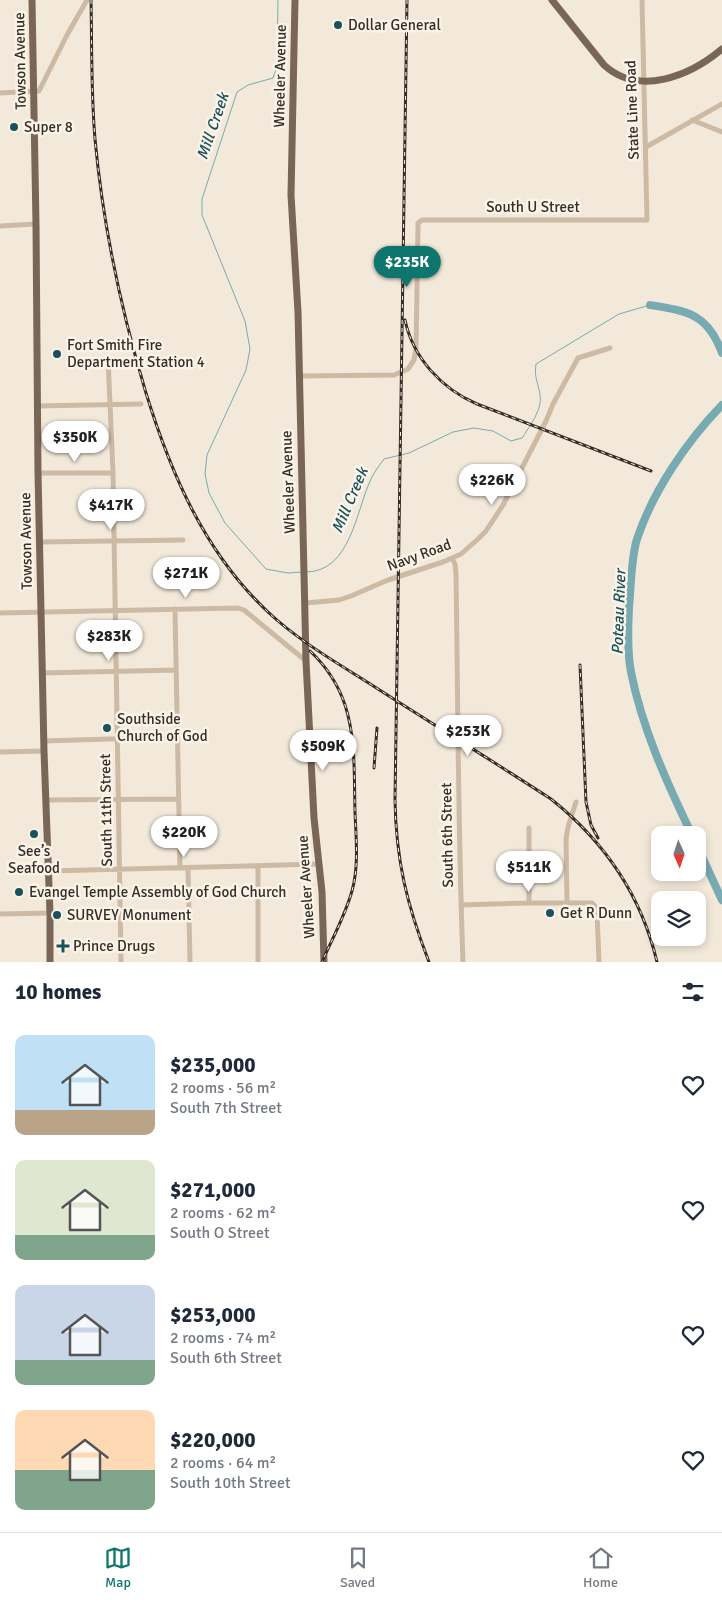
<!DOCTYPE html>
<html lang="en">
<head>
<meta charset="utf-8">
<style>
  body { margin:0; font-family:Signika,sans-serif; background:#f2f2f3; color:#1f2937; height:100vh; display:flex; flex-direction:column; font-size:19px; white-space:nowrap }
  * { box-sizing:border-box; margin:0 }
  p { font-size:16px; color:#747a83 }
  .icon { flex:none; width:28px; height:28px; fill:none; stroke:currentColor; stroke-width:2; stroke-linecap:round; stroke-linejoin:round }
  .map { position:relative; height:962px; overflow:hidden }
  .drawer { display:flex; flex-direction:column; background:#fff; flex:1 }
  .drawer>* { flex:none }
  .needle { width:32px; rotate:177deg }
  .tools { position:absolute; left:651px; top:826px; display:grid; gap:10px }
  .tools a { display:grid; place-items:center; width:55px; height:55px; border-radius:10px; background:#fff; box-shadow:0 2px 8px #0003; font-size:25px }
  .price { position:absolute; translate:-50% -42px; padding:0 11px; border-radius:18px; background:#fff; color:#222; font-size:16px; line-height:32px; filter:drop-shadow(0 1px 2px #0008) }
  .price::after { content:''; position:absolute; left:50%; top:30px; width:15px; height:11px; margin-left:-8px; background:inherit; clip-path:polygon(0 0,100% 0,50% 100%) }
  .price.on { background:#0f766e; color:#fff }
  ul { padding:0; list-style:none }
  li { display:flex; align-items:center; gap:15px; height:125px; padding:0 15px }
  li span { display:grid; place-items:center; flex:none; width:140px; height:100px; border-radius:10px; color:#555 }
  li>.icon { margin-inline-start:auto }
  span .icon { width:60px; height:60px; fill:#fffc; stroke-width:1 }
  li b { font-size:21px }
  h2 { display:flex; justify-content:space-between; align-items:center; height:60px; padding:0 15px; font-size:21px }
  .tabs { display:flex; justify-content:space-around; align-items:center; height:70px; border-top:1px solid #e0e1e3; background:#fff; font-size:14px; color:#747a83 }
  .tabs a { display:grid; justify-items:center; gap:2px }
  .tabs .on { color:#0f766e }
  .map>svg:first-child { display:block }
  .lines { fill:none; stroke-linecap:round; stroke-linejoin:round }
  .stream { stroke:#78aab1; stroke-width:1 }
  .river { stroke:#78aab1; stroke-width:8 }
  .minor { stroke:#ccbaa5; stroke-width:5 }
  .major { stroke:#7a6657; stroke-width:7 }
  .rail-casing { stroke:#372d27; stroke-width:3 }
  .rail { stroke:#faf3e7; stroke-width:1; stroke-dasharray:4; stroke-linecap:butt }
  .poi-dot { fill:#1a515b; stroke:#faf3e7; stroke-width:2 }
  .labels { text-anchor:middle; stroke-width:5; stroke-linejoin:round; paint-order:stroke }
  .poi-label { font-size:15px; fill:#372d27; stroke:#faf3e7; text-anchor:start }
  .street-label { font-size:15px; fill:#372d27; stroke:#faf3e7 }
  .water-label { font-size:16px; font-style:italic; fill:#1a515b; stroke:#faf3e7 }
</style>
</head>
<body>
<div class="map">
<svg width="722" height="962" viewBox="0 0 722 962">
  <rect width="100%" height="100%" fill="#f3e9da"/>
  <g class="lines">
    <path class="stream" d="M 278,0 L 277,67 L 273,78 L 248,85 L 237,92 L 202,199 L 202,215 L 245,321 L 250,349 L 246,370 L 207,455 L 205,474 L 209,493 L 225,523 L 266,569 L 288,573 L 302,572
      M 306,572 C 351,572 356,510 371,479 C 374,472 379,466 384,459 L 409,453 L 453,432 L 474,428 L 493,431 L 511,441 L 522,438 C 529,427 543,409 540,395 C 538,381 534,379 536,364 L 619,314 L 650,305"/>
    <path class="river" d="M 650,305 C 688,311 708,314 722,353
      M 692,835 C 667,783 642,728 631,672 C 627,652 628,627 629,607 C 631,587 631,558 637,539 C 653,491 687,441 722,405
      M 698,848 L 722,900"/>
    <path class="minor" d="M 0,93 L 39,91 L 67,35 L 87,0
      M 692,120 L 722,132
      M 646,147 L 722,104
      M 0,226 L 36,224
      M 108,358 L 113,473 L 121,962
      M 299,376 L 394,375 L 408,369 L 414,360 L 416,349 L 418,226 L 418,223 L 422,220 L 647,220 L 642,0
      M 37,406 L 141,404
      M 38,473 L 113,473
      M 40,542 L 183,540
      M 452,558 L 455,564 L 456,574 C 458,704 458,833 463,962
      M 306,603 L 339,600 L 351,596 L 388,580 L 443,562 L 461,554 L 478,539 L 486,531 L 503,505 L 546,421 L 553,404 L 578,358 L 610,348
      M 175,609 L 180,868
      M 0,613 L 238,608 L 244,610 L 306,661
      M 42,673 L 176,670
      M 43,741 L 177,737
      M 0,752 L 44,751
      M 45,800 L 178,799
      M 529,828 L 529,903
      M 188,868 L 190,962
      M 49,871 L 319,864
      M 567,902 L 566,839 L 568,827 L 576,802
      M 461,905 L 529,903 L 592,903 L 595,906 L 597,912 L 599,962
      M 0,914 L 50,913
      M 258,962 L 258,866"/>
    <path class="major" d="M 32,0 L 36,224 L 38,473 L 44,751 L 50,913 L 50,962
      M 295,0 L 291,195 L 298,312 L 306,661 L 314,818 L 322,892 L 324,962
      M 552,0 L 604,65 C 639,97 690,76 722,49"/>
    <defs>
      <path id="rail" d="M 91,0 C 92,47 91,93 95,139 C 103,226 121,310 146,393 C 171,474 205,553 268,612 C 301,643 341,665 378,689 C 436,726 494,762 551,799 C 605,842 641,894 657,962
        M 407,0 L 395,800 C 396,861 407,905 429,962
        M 405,320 C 413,358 442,389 477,404 L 651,471
        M 310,651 C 327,667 338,684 345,705 C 356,738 354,777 355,812 C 356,838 359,866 352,891 C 345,916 332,939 322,962
        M 580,665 L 586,802 L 591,825 L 598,838
        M 374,768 L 377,728"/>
    </defs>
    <use href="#rail" class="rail-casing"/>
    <use href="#rail" class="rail"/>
  </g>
  <g class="poi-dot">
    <circle cx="338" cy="25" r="5"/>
    <circle cx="14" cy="127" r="5"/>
    <circle cx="57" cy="354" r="5"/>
    <circle cx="107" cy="728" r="5"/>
    <circle cx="34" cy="834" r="5"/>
    <circle cx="19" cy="892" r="5"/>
    <circle cx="550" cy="913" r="5"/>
    <circle cx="57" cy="915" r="5"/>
    <path d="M60.5 938.5h5v5h5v5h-5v5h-5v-5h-5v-5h5z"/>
  </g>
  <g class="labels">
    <g class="poi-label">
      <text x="348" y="30">Dollar General</text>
      <text x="24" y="132">Super 8</text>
      <text x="67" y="350">Fort Smith Fire<tspan x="67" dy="17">Department Station 4</tspan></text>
      <text x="117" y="724">Southside<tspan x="117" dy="17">Church of God</tspan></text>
      <text x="34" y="856" text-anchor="middle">See’s<tspan x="34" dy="17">Seafood</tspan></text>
      <text x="29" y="897">Evangel Temple Assembly of God Church</text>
      <text x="560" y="918">Get R Dunn</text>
      <text x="67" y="920">SURVEY Monument</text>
      <text x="73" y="951">Prince Drugs</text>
    </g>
    <g class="street-label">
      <text transform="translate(20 61) rotate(-91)" y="5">Towson Avenue</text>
      <text transform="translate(280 76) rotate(-89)" y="5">Wheeler Avenue</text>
      <text transform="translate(632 110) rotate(-92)" y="5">State Line Road</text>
      <text x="533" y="212">South U Street</text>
      <text transform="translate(288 482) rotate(-92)" y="5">Wheeler Avenue</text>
      <text transform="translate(26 541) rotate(-91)" y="5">Towson Avenue</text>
      <text transform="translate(419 555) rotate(-20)" y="5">Navy Road</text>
      <text transform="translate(106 810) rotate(-91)" y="5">South 11th Street</text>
      <text transform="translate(447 835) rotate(-91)" y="5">South 6th Street</text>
      <text transform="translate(306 887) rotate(-94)" y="5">Wheeler Avenue</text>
    </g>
    <g class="water-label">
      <text transform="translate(212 126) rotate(-71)" y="6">Mill Creek</text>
      <text transform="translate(349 500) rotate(-67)" y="6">Mill Creek</text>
      <text transform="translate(618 612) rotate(-88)" y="6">Poteau River</text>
    </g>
  </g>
</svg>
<div class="tools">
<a><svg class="needle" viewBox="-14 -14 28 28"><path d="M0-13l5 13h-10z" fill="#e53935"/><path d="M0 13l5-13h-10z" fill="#747a83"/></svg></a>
<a><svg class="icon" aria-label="layers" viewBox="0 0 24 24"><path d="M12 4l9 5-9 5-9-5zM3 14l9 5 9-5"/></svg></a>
</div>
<b class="price on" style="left:407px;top:288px">$235K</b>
<b class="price" style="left:75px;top:463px">$350K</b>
<b class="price" style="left:492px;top:506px">$226K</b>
<b class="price" style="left:111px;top:531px">$417K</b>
<b class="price" style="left:186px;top:599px">$271K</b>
<b class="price" style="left:109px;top:662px">$283K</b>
<b class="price" style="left:468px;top:757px">$253K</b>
<b class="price" style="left:323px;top:772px">$509K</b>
<b class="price" style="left:184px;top:858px">$220K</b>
<b class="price" style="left:529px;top:893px">$511K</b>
</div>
<section class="drawer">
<h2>10 homes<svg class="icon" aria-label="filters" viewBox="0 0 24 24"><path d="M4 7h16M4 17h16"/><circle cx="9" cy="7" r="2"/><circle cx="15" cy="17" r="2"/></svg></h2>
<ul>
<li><span style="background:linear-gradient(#bfe0f5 75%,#b9a48a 0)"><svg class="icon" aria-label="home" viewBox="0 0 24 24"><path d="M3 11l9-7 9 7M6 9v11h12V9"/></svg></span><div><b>$235,000</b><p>2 rooms · 56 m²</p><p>South 7th Street</p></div><svg class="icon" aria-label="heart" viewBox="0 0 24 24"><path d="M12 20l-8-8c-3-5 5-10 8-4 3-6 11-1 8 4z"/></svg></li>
<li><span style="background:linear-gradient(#dfe7d0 75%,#7fa58c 0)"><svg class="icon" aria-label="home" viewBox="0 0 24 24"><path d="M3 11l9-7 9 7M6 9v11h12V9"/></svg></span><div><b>$271,000</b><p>2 rooms · 62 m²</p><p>South O Street</p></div><svg class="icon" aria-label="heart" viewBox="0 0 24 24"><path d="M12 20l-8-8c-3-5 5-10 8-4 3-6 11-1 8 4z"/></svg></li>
<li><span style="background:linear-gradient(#c9d6e8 75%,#7fa58c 0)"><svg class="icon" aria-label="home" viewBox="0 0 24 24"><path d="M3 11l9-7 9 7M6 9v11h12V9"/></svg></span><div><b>$253,000</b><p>2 rooms · 74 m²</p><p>South 6th Street</p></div><svg class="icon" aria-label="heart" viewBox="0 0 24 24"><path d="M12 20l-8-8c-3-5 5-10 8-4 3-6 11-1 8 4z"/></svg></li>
<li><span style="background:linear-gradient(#ffd9b3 60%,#7fa58c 0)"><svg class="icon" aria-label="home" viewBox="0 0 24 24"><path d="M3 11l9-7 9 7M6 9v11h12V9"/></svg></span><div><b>$220,000</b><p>2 rooms · 64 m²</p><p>South 10th Street</p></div><svg class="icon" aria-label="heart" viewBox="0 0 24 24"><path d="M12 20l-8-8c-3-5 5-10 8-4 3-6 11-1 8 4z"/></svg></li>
</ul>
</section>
<nav class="tabs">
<a class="on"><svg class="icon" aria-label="map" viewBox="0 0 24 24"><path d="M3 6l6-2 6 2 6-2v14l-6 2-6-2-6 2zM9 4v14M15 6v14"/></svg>Map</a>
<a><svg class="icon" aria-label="saved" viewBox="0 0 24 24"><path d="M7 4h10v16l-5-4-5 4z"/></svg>Saved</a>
<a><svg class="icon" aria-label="home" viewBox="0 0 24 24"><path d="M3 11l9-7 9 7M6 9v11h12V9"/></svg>Home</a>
</nav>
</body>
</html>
